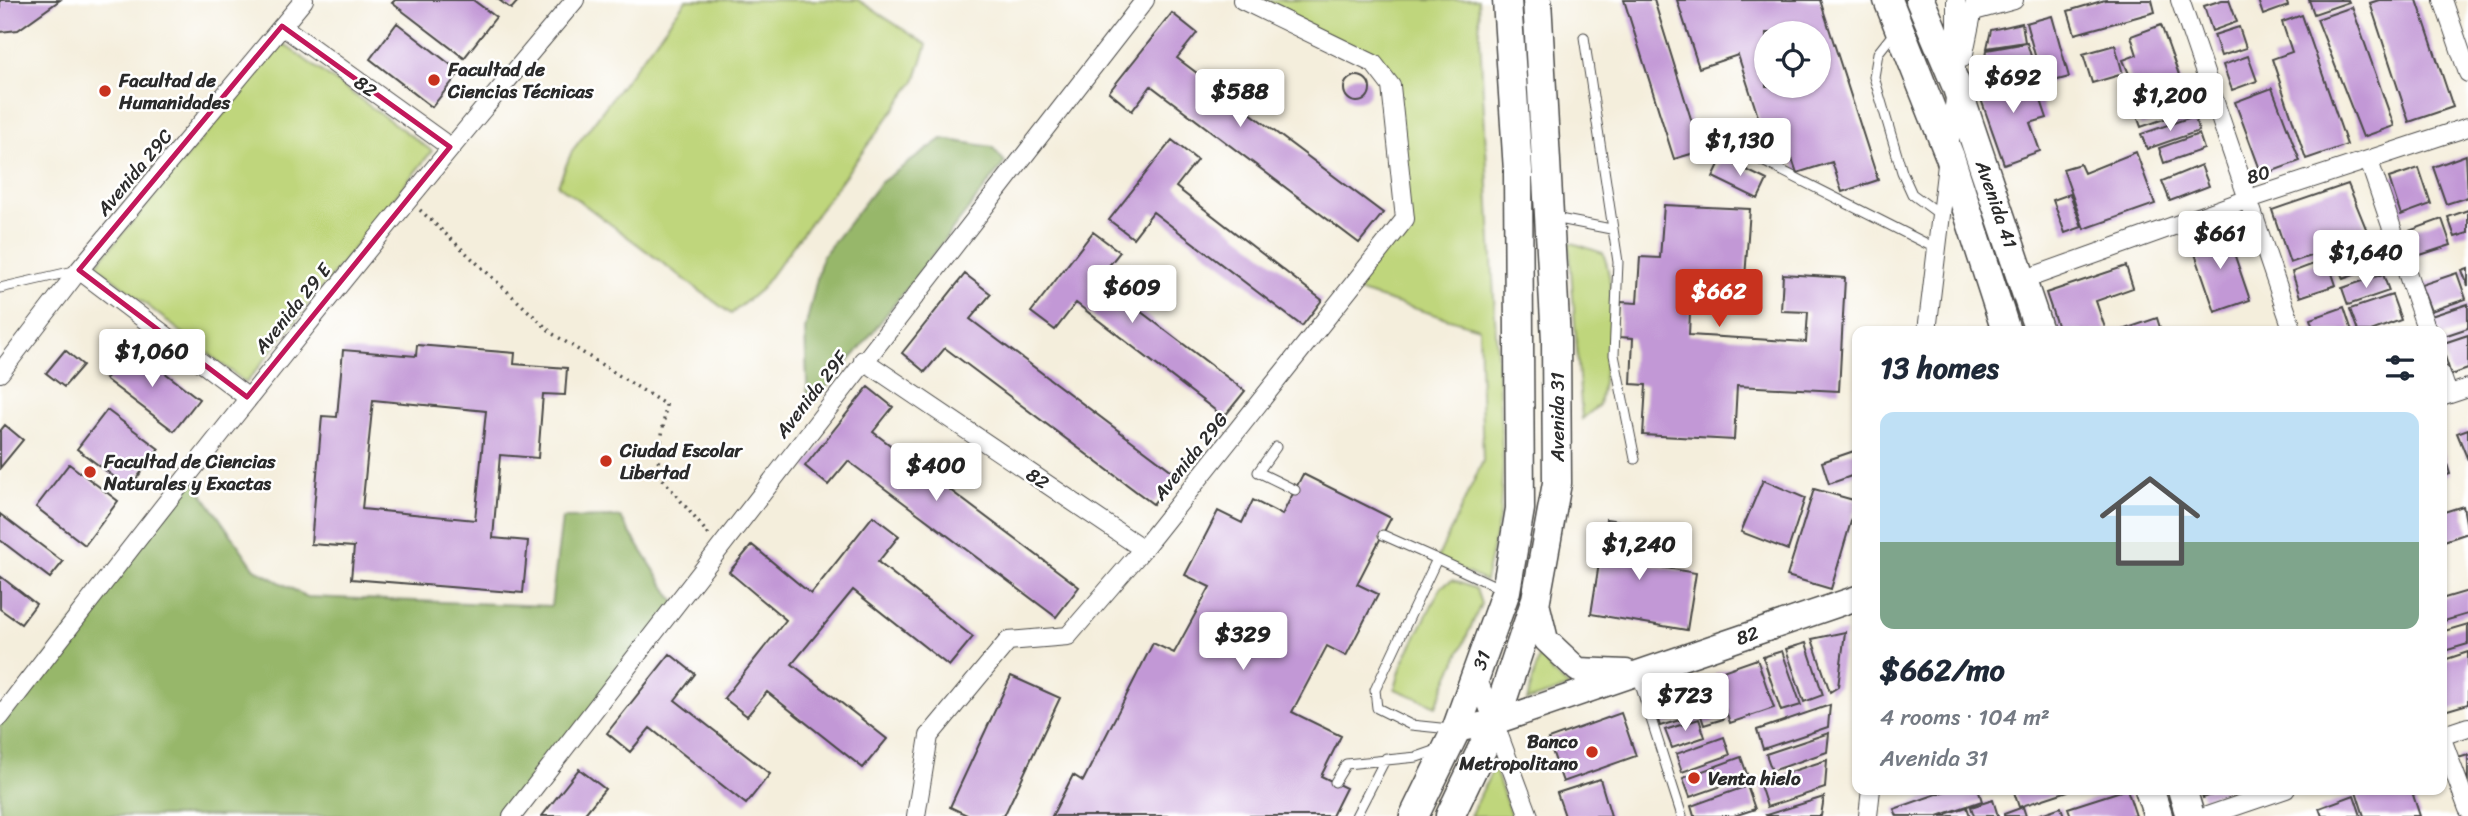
<!DOCTYPE html>
<html lang="en">
<head>
<meta charset="utf-8">
<style>
  body { margin:0; font-family:Sriracha,sans-serif; background:#f6f6f7; color:#1f2937; height:100vh; display:flex; flex-direction:column; font-size:26px; white-space:nowrap }
  * { box-sizing:border-box; margin:0 }
  p { font-size:23px; color:#747a83 }
  .icon { flex:none; width:38px; height:38px; fill:none; stroke:currentColor; stroke-width:2; stroke-linecap:round; stroke-linejoin:round }
  .map { position:relative; flex:1; overflow:hidden }
  .panel { position:absolute; left:1852px; top:326px; width:595px; height:469px; display:flex; flex-direction:column; background:#fff; border-radius:14px; box-shadow:0 2px 5px #0004 }
  .panel>* { flex:none }
  .controls { position:absolute; left:1754px; top:21px; display:grid; gap:14px }
  .controls a { display:grid; place-items:center; width:77px; height:77px; border-radius:50%; background:#fff; box-shadow:0 2px 5px #0004; font-size:35px }
  .price { position:absolute; translate:-50% -60px; padding:0 16px; border-radius:7px; background:#fff; color:#222; font-size:23px; line-height:46px; filter:drop-shadow(0 2px 4px #0008) }
  .price::after { content:''; position:absolute; left:50%; top:42px; width:21px; height:16px; margin-left:-10px; background:inherit; clip-path:polygon(0 0,100% 0,50% 100%) }
  .price.selected { background:#c8321e; color:#fff }
  ul { padding:0; list-style:none }
  li { display:grid; align-content:center; gap:14px; height:371px; padding:0 28px }
  li+li { border-top:2px solid #e0e1e3 }
  li span { display:grid; place-items:center; height:217px; border-radius:14px; color:#555 }
  li>.icon { margin-inline-start:auto }
  span .icon { width:126px; height:126px; fill:#fffc; stroke-width:1 }
  li b { font-size:30px }
  h2 { display:flex; justify-content:space-between; align-items:center; height:84px; padding:0 28px; font-size:30px }
  .map>svg:first-child { display:block }
  .green { fill:#bfd67b; stroke:#758053; stroke-width:2 }
  .forest { fill:#97b76b; stroke:#61714b; stroke-width:2 }
  .building { fill:#c298d6; fill-rule:evenodd }
  .lines { fill:none; stroke-linecap:round; stroke-linejoin:round }
  .lane-casing { stroke:#494846; stroke-width:11 }
  .street-casing { stroke:#494846; stroke-width:20 }
  .secondary-casing { stroke:#494846; stroke-width:27 }
  .primary-casing { stroke:#494846; stroke-width:31 }
  .path { stroke:#494846; stroke-width:3.5; stroke-dasharray:2 5; stroke-linecap:butt }
  .lane { stroke:#fff; stroke-width:9 }
  .street { stroke:#fff; stroke-width:18 }
  .secondary { stroke:#fff; stroke-width:24 }
  .primary { stroke:#fff; stroke-width:28 }
  .marked { fill:none; stroke:#c2185b; stroke-width:5; stroke-linejoin:round }
  .poi-dot { fill:#c8321e; stroke:#fff; stroke-width:2.5 }
  .labels { text-anchor:middle; stroke-width:5; stroke-linejoin:round; paint-order:stroke }
  .poi-label { font-size:19px; font-weight:bold; fill:#2b2b2b; stroke:#fff; text-anchor:start }
  .street-label { font-size:19px; fill:#2b2b2b; stroke:#fff }
</style>
</head>
<body>
<div class="map">
<svg width="2468" height="816" viewBox="0 0 2468 816">
  <rect width="100%" height="100%" fill="#fff"/>
  <filter id="ink" filterUnits="userSpaceOnUse"><feTurbulence type="fractalNoise" baseFrequency=".0143" numOctaves="2"/><feDisplacementMap in="SourceGraphic" scale="14" xChannelSelector="R" yChannelSelector="G"/><feConvolveMatrix kernelMatrix="1 2 1 2 8 2 1 2 1" color-interpolation-filters="sRGB"/></filter>
  <filter id="wash" filterUnits="userSpaceOnUse"><feTurbulence type="fractalNoise" baseFrequency=".00686" numOctaves="4" result="noise"/><feDisplacementMap in="SourceGraphic" scale="28" xChannelSelector="R" yChannelSelector="G"/><feGaussianBlur stdDeviation="1.57" result="paint"/><feColorMatrix in="noise" values="0 0 0 0 0 0 0 0 0 0 0 0 0 0 0 0 0 1.4 0 .05"/><feComposite in="paint" operator="in"/></filter>
  <g filter="url(#wash)">
    <rect width="100%" height="100%" fill="#f4eedc"/>
    <path class="green" d="M 686,0 L 858,0 L 927,45 L 915,81 L 761,289 L 731,314 L 558,185 L 572,151 Z
      M 1242,0 L 1478,0 L 1503,464 L 1500,515 L 1485,581 L 1437,559 L 1483,461 L 1479,328 L 1350,289 L 1405,219 L 1391,86 L 1374,64 Z
      M 282,43 L 432,151 L 246,383 L 96,265 Z
      M 1569,242 L 1603,253 C 1620,295 1607,360 1599,405 L 1582,419 Z
      M 1452,580 L 1476,589 L 1481,604 L 1436,706 L 1395,689 L 1402,664 L 1441,587 Z
      M 1540,653 L 1552,673 L 1570,687 L 1527,701 Z
      M 1494,767 L 1511,816 L 1470,816 Z"/>
    <path class="forest" d="M 942,139 L 992,147 L 1005,162 L 857,352 L 808,408 L 805,330 L 822,257 L 880,183 Z
      M 188,473 L 255,569 L 307,597 L 551,606 L 562,518 L 620,517 L 676,604 L 512,816 L 4,816 L 0,813 L 0,717 Z"/>
    <g id="blocks">
      <path class="building" d="M 0,0 L 60,0 L 18,30 L 0,32 Z
        M 395,0 L 473,0 L 496,17 L 464,58 L 392,3 Z
        M 499,0 L 519,0 L 511,9 Z
        M 1624,0 L 1654,0 L 1701,151 L 1674,159 Z
        M 1677,0 L 1820,0 L 1878,180 L 1842,192 L 1832,162 L 1797,173 L 1786,141 L 1768,147 L 1738,55 L 1699,68 ZM 1766,33 L 1818,33 L 1818,86 L 1766,86 Z
        M 2105,0 L 2152,0 L 2155,12 L 2075,34 L 2068,11 Z
        M 2222,0 L 2229,0 L 2237,22 L 2212,31 L 2204,6 Z
        M 2258,0 L 2286,0 L 2288,6 L 2263,15 Z
        M 2309,0 L 2348,0 L 2349,2 L 2314,14 Z
        M 2379,0 L 2417,0 L 2453,107 L 2409,122 L 2370,3 Z
        M 2352,7 L 2394,126 L 2363,137 L 2317,19 Z
        M 1172,13 L 1197,33 L 1177,58 L 1383,213 L 1359,243 L 1151,86 L 1132,111 L 1109,92 Z
        M 2302,15 L 2347,145 L 2306,159 L 2272,59 L 2292,52 L 2282,22 Z
        M 2052,16 L 2069,77 L 2043,84 L 2026,23 Z
        M 397,23 L 460,72 L 432,107 L 370,59 Z
        M 2022,23 L 2025,42 L 1987,48 L 1991,30 Z
        M 2161,25 L 2184,89 L 2150,101 L 2145,87 L 2136,90 L 2123,60 L 2137,55 L 2131,36 Z
        M 2239,27 L 2246,48 L 2221,56 L 2214,35 Z
        M 2027,43 L 2034,66 L 1982,80 L 1987,50 Z
        M 2115,45 L 2123,74 L 2092,83 L 2083,54 Z
        M 2248,56 L 2257,81 L 2232,90 L 2223,65 Z
        M 2031,71 L 2047,118 L 2030,123 L 2040,151 L 2004,164 L 1977,88 Z
        M1344 89a13 13 0 1 1 26 0a13 13 0 1 1-26 0Z
        M 2272,88 L 2300,161 L 2262,175 L 2235,102 Z
        M 2187,92 L 2193,109 L 2141,127 L 2135,110 Z
        M 2194,116 L 2199,131 L 2147,149 L 2141,134 Z
        M 2199,134 L 2204,149 L 2164,163 L 2159,148 Z
        M 1172,140 L 1197,160 L 1176,187 L 1322,300 L 1302,326 L 1153,212 L 1133,238 L 1109,220 Z
        M 2136,152 L 2155,204 L 2084,229 L 2063,169 L 2080,164 L 2084,173 Z
        M 2466,155 L 2468,197 L 2446,204 L 2433,167 Z
        M 1722,158 L 1767,180 L 1758,199 L 1713,177 Z
        M 2201,165 L 2209,186 L 2170,201 L 2162,181 Z
        M 2419,168 L 2431,204 L 2401,215 L 2389,178 Z
        M 2348,184 L 2369,236 L 2290,263 L 2272,210 Z
        M 2070,194 L 2082,227 L 2065,233 L 2053,200 Z
        M 1664,205 L 1750,209 L 1744,292 L 1691,288 L 1689,335 L 1806,342 L 1808,312 L 1781,311 L 1783,274 L 1845,278 L 1839,391 L 1737,386 L 1734,440 L 1643,435 L 1646,385 L 1631,384 L 1633,338 L 1619,337 L 1621,302 L 1637,303 L 1640,257 L 1660,258 Z
        M 2468,210 L 2468,233 L 2455,237 L 2448,217 Z
        M 2442,219 L 2451,245 L 2414,257 L 2406,232 Z
        M 2226,230 L 2250,300 L 2215,312 L 2191,242 Z
        M 1093,232 L 1120,252 L 1098,279 L 1245,391 L 1224,417 L 1076,303 L 1055,330 L 1031,312 Z
        M 2369,244 L 2377,267 L 2343,279 L 2335,256 Z
        M 2327,259 L 2336,285 L 2300,297 L 2292,272 Z
        M 2126,266 L 2133,288 L 2096,301 L 2106,331 L 2059,331 L 2046,293 Z
        M 2468,268 L 2468,286 L 2462,270 Z
        M 2457,273 L 2466,299 L 2431,311 L 2421,285 Z
        M 965,274 L 991,294 L 970,319 L 1176,474 L 1153,504 L 945,348 L 925,372 L 902,353 Z
        M 2383,274 L 2389,291 L 2348,305 L 2342,288 Z
        M 2392,295 L 2401,320 L 2371,331 L 2358,331 L 2350,309 Z
        M 2468,304 L 2468,328 L 2441,337 L 2441,331 L 2436,331 L 2431,316 Z
        M 2344,307 L 2352,331 L 2314,331 L 2310,319 Z
        M 2157,318 L 2161,331 L 2122,331 L 2122,330 Z
        M 2468,335 L 2468,369 L 2451,375 L 2441,344 Z
        M 417,345 L 515,353 L 514,364 L 567,368 L 565,395 L 543,394 L 538,458 L 500,455 L 493,538 L 528,541 L 523,593 L 351,579 L 354,547 L 311,544 L 322,416 L 337,417 L 343,350 L 416,356 ZM 373,400 L 486,411 L 475,520 L 362,509 Z
        M 130,346 L 199,399 L 174,431 L 105,379 Z
        M 65,350 L 83,365 L 64,387 L 46,373 Z
        M 868,387 L 893,407 L 873,432 L 1079,587 L 1056,617 L 848,461 L 828,485 L 805,466 Z
        M 107,410 L 159,449 L 129,488 L 77,449 Z
        M 5,425 L 23,440 L 0,468 L 0,431 Z
        M 2468,429 L 2468,460 L 2457,433 Z
        M 2442,447 L 2450,474 L 2441,477 L 2441,448 Z
        M 1857,450 L 1857,474 L 1829,484 L 1822,462 Z
        M 69,464 L 118,501 L 85,545 L 36,507 Z
        M 1303,474 L 1391,518 L 1357,584 L 1378,594 L 1346,656 L 1327,646 L 1292,712 L 1341,736 L 1321,776 L 1346,788 L 1332,816 L 1052,816 L 1073,775 L 1083,781 L 1153,643 L 1174,653 L 1210,587 L 1185,575 L 1218,511 L 1242,523 L 1253,500 L 1282,515 Z
        M 1763,480 L 1805,498 L 1788,550 L 1741,532 Z
        M 1814,489 L 1857,501 L 1831,589 L 1787,576 Z
        M 2463,506 L 2468,533 L 2441,542 L 2441,513 Z
        M 0,514 L 63,562 L 50,578 L 0,540 Z
        M 873,516 L 899,536 L 878,562 L 973,637 L 949,666 L 853,590 L 792,664 L 887,739 L 863,768 L 767,692 L 747,716 L 724,698 L 786,620 L 729,572 L 752,545 L 811,594 Z
        M 1606,519 L 1648,525 L 1642,564 L 1696,573 L 1687,630 L 1591,614 Z
        M 0,576 L 36,604 L 21,624 L 0,609 Z
        M 2468,591 L 2468,614 L 2441,622 L 2441,599 Z
        M 2468,624 L 2468,644 L 2441,652 L 2441,632 Z
        M 1845,632 L 1838,687 L 1830,692 L 1812,639 Z
        M 1806,643 L 1823,695 L 1804,702 L 1786,649 Z
        M 1782,651 L 1801,705 L 1781,711 L 1763,657 Z
        M 2468,652 L 2468,704 L 2441,712 L 2441,661 Z
        M 670,654 L 695,674 L 675,700 L 770,774 L 746,804 L 650,728 L 630,752 L 607,733 Z
        M 1757,659 L 1774,708 L 1730,723 L 1714,674 Z
        M 1011,676 L 1060,698 L 1004,816 L 969,816 L 950,807 Z
        M 1709,678 L 1723,719 L 1704,725 L 1691,684 Z
        M 1685,684 L 1696,715 L 1660,726 L 1650,695 Z
        M 1830,705 L 1828,727 L 1763,749 L 1757,730 Z
        M 1621,713 L 1636,756 L 1563,782 L 1548,739 Z
        M 1699,719 L 1705,737 L 1672,748 L 1665,730 Z
        M 1829,733 L 1827,752 L 1772,771 L 1766,754 Z
        M 1724,737 L 1730,755 L 1682,772 L 1676,754 Z
        M 2468,755 L 2468,782 L 2458,758 Z
        M 1741,757 L 1748,777 L 1690,797 L 1683,778 Z
        M 1827,760 L 1825,788 L 1767,807 L 1759,782 Z
        M 579,769 L 605,789 L 583,816 L 542,816 Z
        M 1600,779 L 1611,816 L 1565,816 L 1557,793 Z
        M 1747,786 L 1755,809 L 1734,816 L 1694,816 L 1691,806 Z
        M 1951,789 L 1978,789 L 1982,801 L 1938,816 L 1897,816 L 1894,809 Z
        M 2013,789 L 2071,789 L 2071,790 L 2019,807 Z
        M 2127,789 L 2136,816 L 2071,816 L 2068,808 Z
        M 2200,789 L 2227,789 L 2227,790 L 2203,798 Z
        M 2362,789 L 2411,789 L 2420,816 L 2364,816 L 2356,791 Z
        M 2354,795 L 2361,816 L 2322,816 L 2319,808 Z
        M 1824,797 L 1821,816 L 1767,816 L 1766,815 Z
        M 1993,800 L 1998,816 L 1974,816 L 1971,807 Z
        M 1967,807 L 1970,816 L 1942,816 L 1942,815 Z
        M 2023,807 L 2026,816 L 2004,816 L 2004,814 Z
        M 2061,807 L 2064,816 L 2035,816 Z"/>
    </g>
  </g>
  <g filter="url(#ink)">
    <use href="#blocks" fill-opacity="0" stroke="#494846" stroke-width="2"/>
    <g class="lines">
      <defs>
        <path id="lane" d="M 1893,34 L 1878,53 L 1874,77 L 1902,172 L 1912,194 L 1942,216
          M 1584,37 L 1618,262 L 1614,355 L 1635,459
          M 1731,145 L 1937,249
          M 1554,218 L 1611,229
          M 0,288 L 74,271
          M 1276,447 L 1258,472 L 1295,490
          M 1383,535 L 1437,559
          M 1637,675 L 1682,816
          M 1450,729 L 1411,725 L 1377,708 L 1375,690 L 1437,559 L 1504,590
          M 1335,782 L 1346,764 L 1417,757 L 1440,749
          M 1356,816 L 1386,758"/>
        <path id="street" d="M 1956,0 L 1956,70
          M 2180,0 L 2293,331
          M 2443,0 L 2468,73
          M 1974,11 L 2014,0
          M 282,26 L 450,147
          M 1963,58 L 1975,0
          M 2369,161 L 2427,331
          M 79,270 L 247,397
          M 2023,280 L 2246,200 L 2468,127
          M 1927,331 L 1955,98
          M 863,360 L 1143,549
          M 0,373 L 79,270 L 304,0
          M 2441,374 L 2448,394
          M 2441,397 L 2468,388
          M 1476,674 L 1529,816
          M 0,717 C 187,474 376,234 575,0
          M 2441,736 L 2468,809
          M 2441,736 L 2468,727
          M 512,816 L 1145,0
          M 916,816 L 929,736 L 1008,641 L 1068,636 L 1143,549 L 1405,219 L 1391,86 L 1374,64 L 1242,0
          M 1868,816 L 1871,789
          M 2207,816 L 2286,789"/>
        <path id="secondary" d="M 1536,599 L 1546,640 L 1578,670 L 1626,672
          M 1456,730 L 1495,722 L 1857,598"/>
        <path id="primary" d="M 1888,0 L 1950,157 L 2006,331
          M 1920,0 L 1956,85 L 2039,331
          M 2149,789 L 2158,816
          M 2182,789 L 2190,816
          M 1414,816 L 1456,730 L 1506,591 L 1520,509 L 1518,171 L 1507,0
          M 1450,816 L 1495,722 L 1536,599 L 1557,483 L 1556,340 L 1537,0"/>
      </defs>
      <use href="#lane" class="lane-casing"/>
      <use href="#street" class="street-casing"/>
      <use href="#secondary" class="secondary-casing"/>
      <use href="#primary" class="primary-casing"/>
      <path class="path" d="M 420,210 L 553,334 L 666,405 L 657,472 L 709,535"/>
      <use href="#lane" class="lane"/>
      <use href="#street" class="street"/>
      <use href="#secondary" class="secondary"/>
      <use href="#primary" class="primary"/>
    </g>
  </g>
  <path class="marked" d="M 282,26 L 450,147 L 247,397 L 79,270 Z"/>
  <g class="poi-dot">
    <circle cx="434" cy="80" r="7"/>
    <circle cx="105" cy="91" r="7"/>
    <circle cx="606" cy="461" r="7"/>
    <circle cx="90" cy="472" r="7"/>
    <circle cx="1592" cy="752" r="7"/>
    <circle cx="1694" cy="778" r="7"/>
  </g>
  <g class="labels">
    <g class="poi-label">
      <text x="448" y="76">Facultad de<tspan x="448" dy="22">Ciencias Técnicas</tspan></text>
      <text x="119" y="87">Facultad de<tspan x="119" dy="22">Humanidades</tspan></text>
      <text x="620" y="457">Ciudad Escolar<tspan x="620" dy="22">Libertad</tspan></text>
      <text x="104" y="468">Facultad de Ciencias<tspan x="104" dy="22">Naturales y Exactas</tspan></text>
      <text x="1578" y="748" text-anchor="end">Banco<tspan x="1578" dy="22">Metropolitano</tspan></text>
      <text x="1708" y="785">Venta hielo</text>
    </g>
    <g class="street-label">
      <text transform="translate(366 86) rotate(36)" y="7">82</text>
      <text transform="translate(134 172) rotate(-50)" y="7">Avenida 29C</text>
      <text transform="translate(2258 174) rotate(-18)" y="7">80</text>
      <text transform="translate(1997 204) rotate(71)" y="7">Avenida 41</text>
      <text transform="translate(292 308) rotate(-51)" y="7">Avenida 29 E</text>
      <text transform="translate(811 394) rotate(-52)" y="7">Avenida 29F</text>
      <text transform="translate(1557 417) rotate(-90)" y="7">Avenida 31</text>
      <text transform="translate(1190 456) rotate(-51)" y="7">Avenida 29G</text>
      <text transform="translate(1038 478) rotate(34)" y="7">82</text>
      <text transform="translate(1747 635) rotate(-19)" y="7">82</text>
      <text transform="translate(1481 660) rotate(-70)" y="7">31</text>
    </g>
  </g>
</svg>
<div class="controls">
<a><svg class="icon" aria-label="locate" viewBox="0 0 24 24"><circle cx="12" cy="12" r="6"/><path d="M12 2v4M12 18v4M2 12h4M18 12h4"/></svg></a>
</div>
<b class="price" style="left:2013px;top:115px">$692</b>
<b class="price" style="left:1240px;top:129px">$588</b>
<b class="price" style="left:2170px;top:133px">$1,200</b>
<b class="price" style="left:1740px;top:178px">$1,130</b>
<b class="price" style="left:2220px;top:271px">$661</b>
<b class="price" style="left:2366px;top:290px">$1,640</b>
<b class="price" style="left:1132px;top:325px">$609</b>
<b class="price selected" style="left:1719px;top:329px">$662</b>
<b class="price" style="left:152px;top:389px">$1,060</b>
<b class="price" style="left:936px;top:503px">$400</b>
<b class="price" style="left:1639px;top:582px">$1,240</b>
<b class="price" style="left:1243px;top:672px">$329</b>
<b class="price" style="left:1685px;top:733px">$723</b>
<section class="panel">
<h2>13 homes<svg class="icon" aria-label="filters" viewBox="0 0 24 24"><path d="M4 7h16M4 17h16"/><circle cx="9" cy="7" r="2"/><circle cx="15" cy="17" r="2"/></svg></h2>
<ul>
<li><span style="background:linear-gradient(#bfe0f5 60%,#7fa58c 0)"><svg class="icon" aria-label="home" viewBox="0 0 24 24"><path d="M3 11l9-7 9 7M6 9v11h12V9"/></svg></span><div><b>$662/mo</b><p>4 rooms · 104 m²</p><p>Avenida 31</p></div></li>
</ul>
</section>
</div>
</body>
</html>
